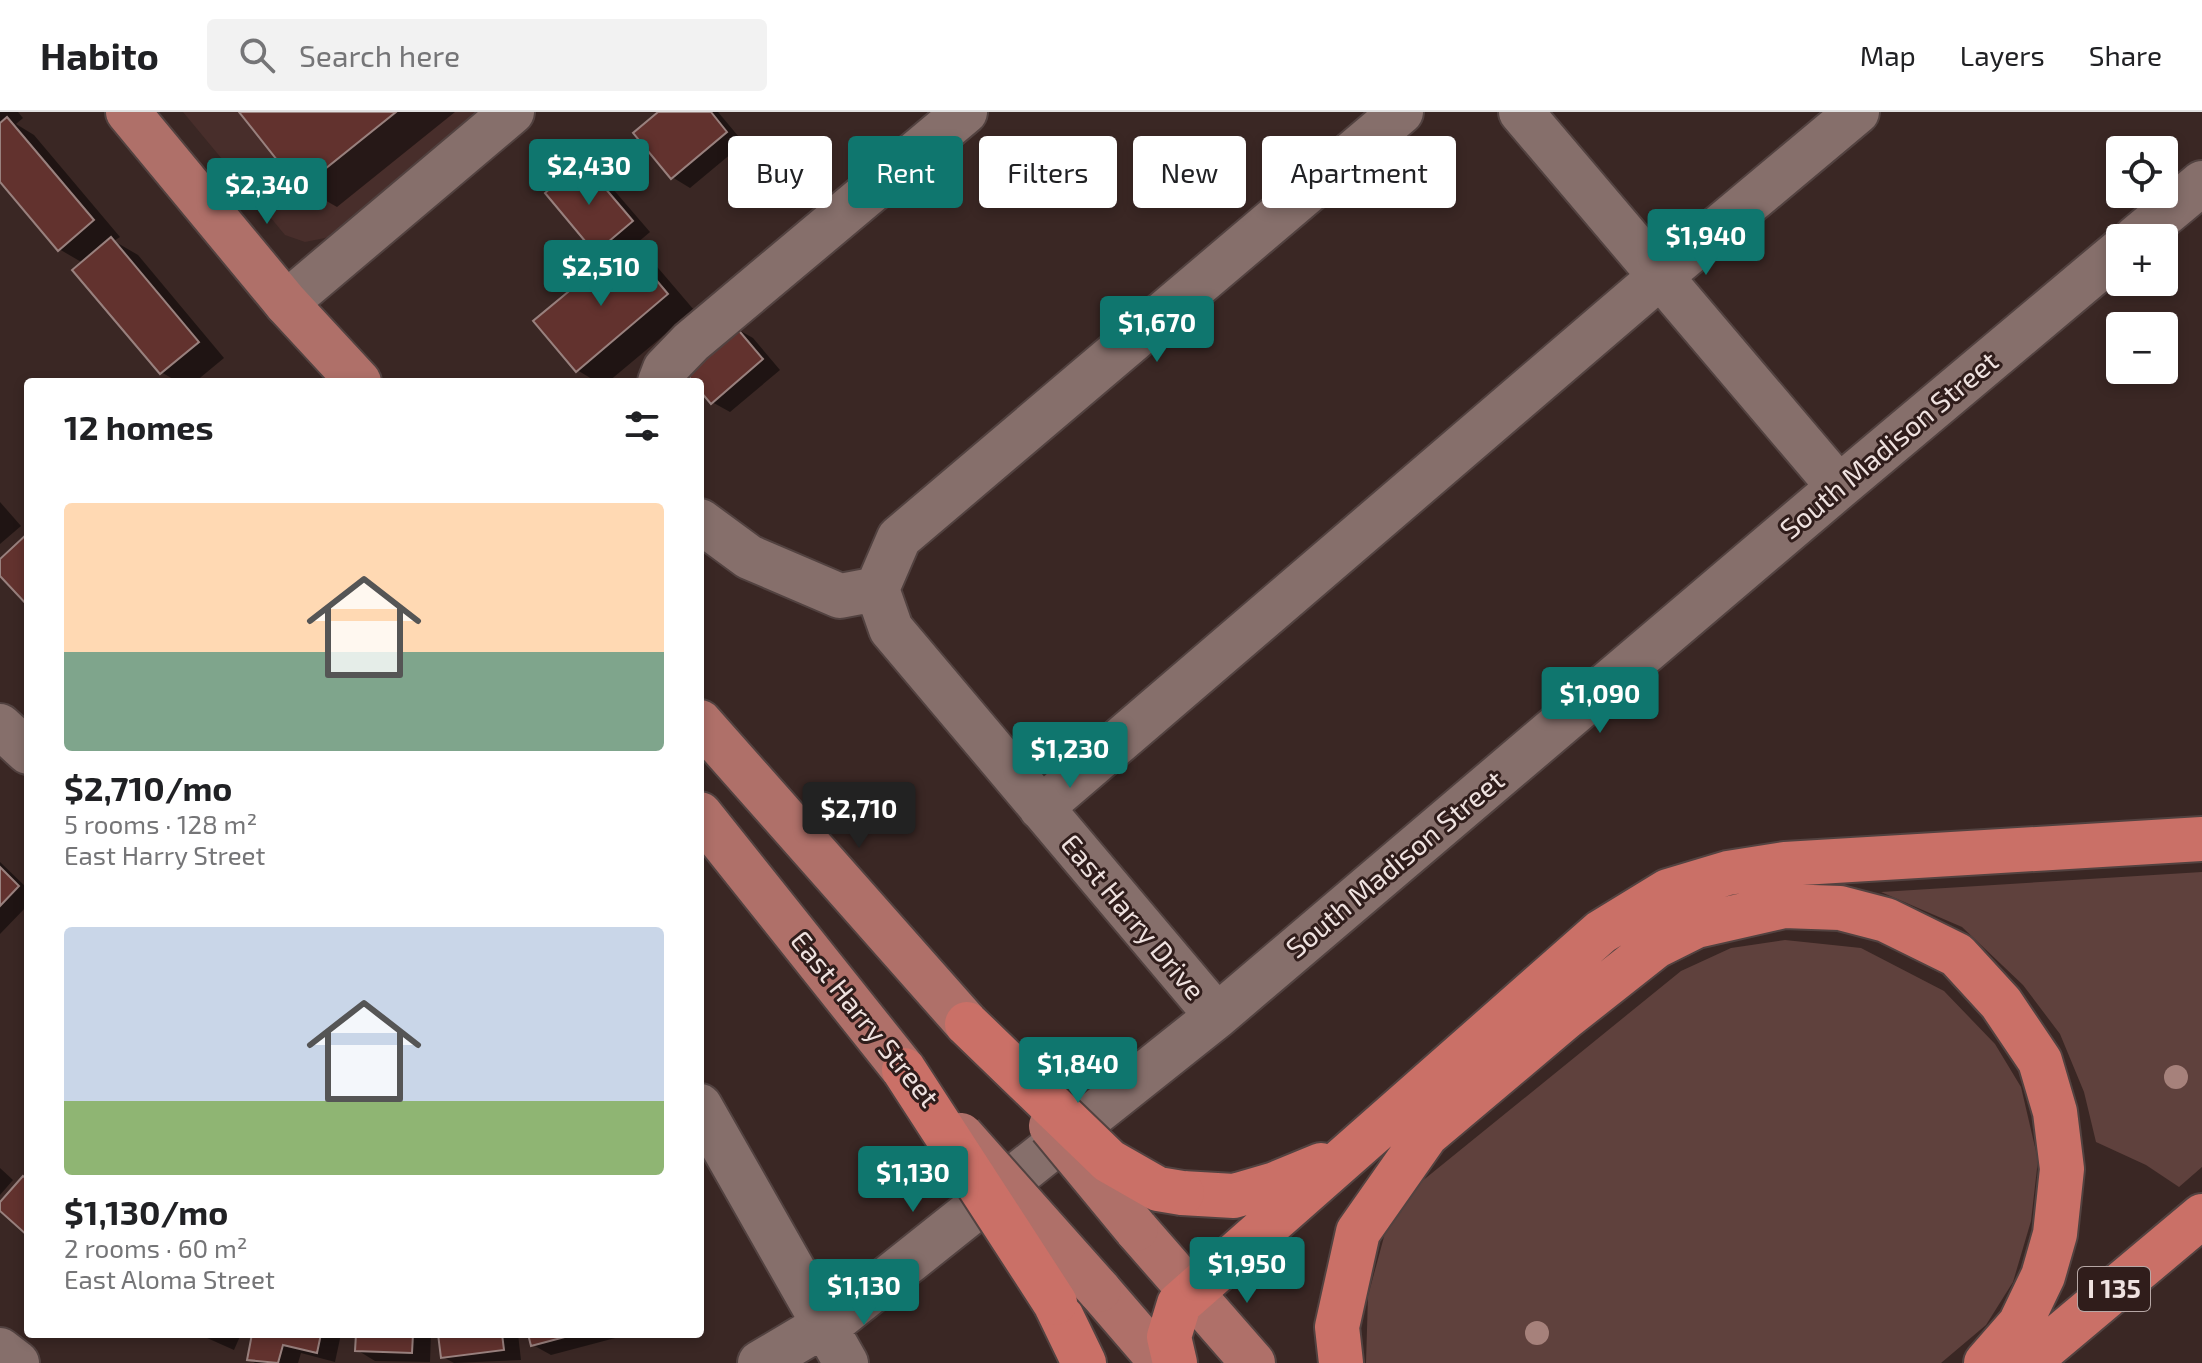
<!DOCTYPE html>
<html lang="en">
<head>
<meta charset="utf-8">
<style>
  body { margin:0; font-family:"Exo 2",sans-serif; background:#f2f2f2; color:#202124; height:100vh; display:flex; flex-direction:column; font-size:30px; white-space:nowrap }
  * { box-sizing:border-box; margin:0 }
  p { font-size:26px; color:#757577 }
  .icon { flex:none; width:44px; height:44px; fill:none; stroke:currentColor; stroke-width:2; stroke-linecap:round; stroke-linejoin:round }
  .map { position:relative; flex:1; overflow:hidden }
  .sheet { position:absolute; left:24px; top:266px; width:680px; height:960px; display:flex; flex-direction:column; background:#fff; border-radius:8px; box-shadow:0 4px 12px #0003 }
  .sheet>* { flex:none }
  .banner { position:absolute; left:728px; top:24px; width:760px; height:72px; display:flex; gap:16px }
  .fabs { position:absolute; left:2106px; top:24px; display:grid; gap:16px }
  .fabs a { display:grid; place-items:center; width:72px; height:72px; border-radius:8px; background:#fff; box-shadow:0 4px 12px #0003; font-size:40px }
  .price { position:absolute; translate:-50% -68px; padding:0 18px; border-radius:8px; background:#0f766e; color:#fff; font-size:26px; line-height:52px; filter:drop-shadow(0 2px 4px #0008) }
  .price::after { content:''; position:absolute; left:50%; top:48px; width:24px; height:18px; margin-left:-12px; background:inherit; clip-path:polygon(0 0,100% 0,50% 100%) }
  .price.selected { background:#222; color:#fff }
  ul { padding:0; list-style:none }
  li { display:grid; align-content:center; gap:16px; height:424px; padding:0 40px }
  li span { display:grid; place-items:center; height:248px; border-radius:8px; color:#555 }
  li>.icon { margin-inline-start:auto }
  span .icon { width:144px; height:144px; fill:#fffc; stroke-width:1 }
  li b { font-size:34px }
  h2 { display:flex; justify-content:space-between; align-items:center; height:96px; padding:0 40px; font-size:34px }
  .pill { padding:0 28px; border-radius:8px; background:#fff; box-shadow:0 4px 12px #0003; font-size:28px; line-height:72px }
  .pill.selected { background:#0f766e; color:#fff }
  header { display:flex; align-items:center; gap:48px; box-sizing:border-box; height:112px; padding:0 40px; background:#fff; border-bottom:2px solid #e0e0e0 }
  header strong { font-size:38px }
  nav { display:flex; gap:44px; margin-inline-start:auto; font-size:28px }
  .search { width:560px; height:72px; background:#f2f2f2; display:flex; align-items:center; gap:20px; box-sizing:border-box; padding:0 28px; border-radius:8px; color:#757577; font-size:30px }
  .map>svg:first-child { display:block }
  .built { fill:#482e2b }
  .green { fill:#5f413d }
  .shadow { fill:#0007 }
  .building { fill:#62322e; stroke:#99817e; stroke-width:2 }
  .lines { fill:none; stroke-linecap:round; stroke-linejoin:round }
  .minor-casing { stroke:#524240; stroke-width:48 }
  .major-casing { stroke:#524240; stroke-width:48 }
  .highway-casing { stroke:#524240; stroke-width:48 }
  .minor { stroke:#866f6b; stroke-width:44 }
  .major { stroke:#af7069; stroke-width:44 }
  .highway { stroke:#ca7067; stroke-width:44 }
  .major-bridge-casing { stroke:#524240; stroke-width:48; stroke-linecap:butt }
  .highway-bridge-casing { stroke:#524240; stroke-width:48; stroke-linecap:butt }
  .major-bridge { stroke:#af7069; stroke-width:44 }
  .highway-bridge { stroke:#ca7067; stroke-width:44 }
  .tree { fill:#a6817b }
  .labels { text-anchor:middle; stroke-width:6; stroke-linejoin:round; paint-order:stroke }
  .shield { fill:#301d1b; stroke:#b6a7a5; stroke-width:2 }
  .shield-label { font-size:26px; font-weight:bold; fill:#efe2e0 }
  .street-label { font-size:28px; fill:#efe2e0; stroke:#301d1b }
</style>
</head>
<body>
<header>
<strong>Habito</strong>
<div class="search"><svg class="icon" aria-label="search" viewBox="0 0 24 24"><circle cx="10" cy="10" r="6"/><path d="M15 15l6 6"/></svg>Search here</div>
<nav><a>Map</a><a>Layers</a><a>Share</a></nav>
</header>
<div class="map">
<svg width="2202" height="1251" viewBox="0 0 2202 1251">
  <rect width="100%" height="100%" fill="#3a2724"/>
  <path class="built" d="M 183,0 L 478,0 L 330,125 L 305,130 L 285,123 Z"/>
  <path class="green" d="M 2202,760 L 2202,1055 L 2179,1075 L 2146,1053 L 2096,1030 L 2084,980 L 2060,922 L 2023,873 L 1962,815 L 1881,780 Z
    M 1785,828 L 1861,836 L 1944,879 L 1995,932 L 2021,975 L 2038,1048 L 2031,1109 L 2013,1170 L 1986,1213 L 1941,1251 L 1366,1251 L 1368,1184 L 1385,1121 L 1416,1074 L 1681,859 L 1731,836 Z"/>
  <path class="shadow" d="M 0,0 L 18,0 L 23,6 L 16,12 L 34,23 L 120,125 L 114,129 L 138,143 L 224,246 L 195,270 L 178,270 L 161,260 L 83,151 L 59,137 L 0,66 Z
    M 242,0 L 455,0 L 337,95 L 302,75 Z
    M 661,0 L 718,0 L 744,31 L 690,76 L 672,65 Z
    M 583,51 L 600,62 L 650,120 L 630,137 L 653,150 L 694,198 L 608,270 L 597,270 L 577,258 L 610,148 L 597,140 L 547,81 Z
    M 735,216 L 753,226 L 780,258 L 730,300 L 712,290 L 700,275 L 700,270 L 695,270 Z
    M 0,390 L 21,414 L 0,432 Z
    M 0,750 L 28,777 L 28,793 L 0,822 Z
    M 0,1056 L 13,1068 L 0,1083 Z
    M 198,1222 L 241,1222 L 234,1238 Z
    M 254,1222 L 341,1222 L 335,1250 L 301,1241 L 298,1251 L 255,1251 L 249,1247 Z
    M 358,1222 L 431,1222 L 430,1250 L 375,1249 L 357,1238 Z
    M 440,1222 L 518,1222 L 521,1248 L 454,1251 L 443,1245 Z
    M 530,1222 L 618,1222 L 619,1225 L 551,1243 L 533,1233 Z"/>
  <path class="building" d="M 239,0 L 396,0 L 300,77 Z
    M 658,0 L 711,0 L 727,20 L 671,67 L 633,21 Z
    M 7,5 L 94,108 L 58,139 L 0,70 L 0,11 Z
    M 582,49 L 633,109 L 595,141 L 545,81 Z
    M 111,125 L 199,230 L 160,262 L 72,158 Z
    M 626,132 L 668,182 L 576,260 L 533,209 Z
    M 735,214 L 763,247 L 711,292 L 700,279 L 700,270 L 693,270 L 683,258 Z
    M 28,421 L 28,494 L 0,464 L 0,447 Z
    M 0,755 L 19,774 L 0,794 Z
    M 23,1064 L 28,1068 L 28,1124 L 0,1099 L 0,1090 Z
    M 252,1222 L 321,1222 L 317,1241 L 283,1233 L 278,1251 L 247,1248 Z
    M 356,1222 L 413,1222 L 412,1241 L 355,1239 Z
    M 438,1222 L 502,1222 L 504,1238 L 441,1246 Z
    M 528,1222 L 576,1222 L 531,1234 Z"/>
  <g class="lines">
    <defs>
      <path id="minor" d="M 1521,0 L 1839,375
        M 2136,126 L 2202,71
        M 286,191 L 512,0
        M 660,270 L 665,257 L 691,230 L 965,0
        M 700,409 L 749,445 L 840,484 L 877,477
        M 877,477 L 899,426 L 1401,0
        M 877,477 L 891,517 L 1217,904
        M 0,614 L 28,640
        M 1041,696 L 1661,164 L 1857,0
        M 700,994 L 846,1251
        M 0,1238 L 17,1251
        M 760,1251 L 824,1213 L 834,1209 L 1217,904 L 1839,375 L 2120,139"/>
      <path id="major" d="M 128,0 L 286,191 L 359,270
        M 700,610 L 967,912
        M 700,702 L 904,958
        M 1136,1117 L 1253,1251
        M 1099,1178 L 1162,1251"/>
      <path id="highway" d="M 1182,1081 L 1234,1084 L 1275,1072 L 1321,1053
        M 1055,1191 L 1084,1251
        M 1175,1251 L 1169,1225 L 1179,1192 L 1601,820 L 1668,779 L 1728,761 L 1785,752 L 2202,727
        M 1341,1251 L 1337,1215 L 1358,1120 L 1426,1023 L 1566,905 L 1656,834 L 1696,814 L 1784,794 L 1840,796 L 1886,808 L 1957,843 L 2001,891 L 2040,949 L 2055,1000 L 2062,1057 L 2055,1122 L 2043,1164 L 2020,1212 L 1986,1251
        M 2027,1251 L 2202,1104"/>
    </defs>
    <use href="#minor" class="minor-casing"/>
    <use href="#major" class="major-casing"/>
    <use href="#highway" class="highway-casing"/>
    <use href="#minor" class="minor"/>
    <use href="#major" class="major"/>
    <use href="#highway" class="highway"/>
    <defs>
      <path id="major-bridge" d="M 1051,1014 L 1136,1117
        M 961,1023 L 1099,1178"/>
      <path id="highway-bridge" d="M 967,912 L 1109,1049 L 1158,1077 L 1182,1081
        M 904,958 L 1055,1191"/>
    </defs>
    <use href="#major-bridge" class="major-bridge-casing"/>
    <use href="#highway-bridge" class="highway-bridge-casing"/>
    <use href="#major-bridge" class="major-bridge"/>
    <use href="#highway-bridge" class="highway-bridge"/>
  </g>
  <g class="tree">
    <circle cx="2176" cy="965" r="12"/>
    <circle cx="1537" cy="1221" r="12"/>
  </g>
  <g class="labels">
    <rect class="shield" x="2078" y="1155" width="72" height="44" rx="6"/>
    <g class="shield-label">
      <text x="2114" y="1186">I 135</text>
    </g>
    <g class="street-label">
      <text transform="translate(1889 333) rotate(-40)" y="10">South Madison Street</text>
      <text transform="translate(1395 752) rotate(-40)" y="10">South Madison Street</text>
      <text transform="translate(1133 805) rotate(50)" y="10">East Harry Drive</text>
      <text transform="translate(865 907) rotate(51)" y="10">East Harry Street</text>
    </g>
  </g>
</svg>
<div class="fabs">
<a><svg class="icon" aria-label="locate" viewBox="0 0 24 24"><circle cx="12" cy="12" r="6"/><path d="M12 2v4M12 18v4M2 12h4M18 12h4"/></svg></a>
<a>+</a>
<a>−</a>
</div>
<b class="price" style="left:589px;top:95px">$2,430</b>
<b class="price" style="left:267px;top:114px">$2,340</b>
<b class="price" style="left:1706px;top:165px">$1,940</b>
<b class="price" style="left:601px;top:196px">$2,510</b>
<b class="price" style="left:1157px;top:252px">$1,670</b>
<b class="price" style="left:1600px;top:623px">$1,090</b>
<b class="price" style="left:1070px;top:678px">$1,230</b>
<b class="price selected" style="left:859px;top:738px">$2,710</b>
<b class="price" style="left:1078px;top:993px">$1,840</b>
<b class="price" style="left:913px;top:1102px">$1,130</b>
<b class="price" style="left:1247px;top:1193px">$1,950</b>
<b class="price" style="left:864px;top:1215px">$1,130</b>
<div class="banner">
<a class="pill">Buy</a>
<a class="pill selected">Rent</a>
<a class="pill">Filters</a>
<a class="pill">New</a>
<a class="pill">Apartment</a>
</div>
<section class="sheet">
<h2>12 homes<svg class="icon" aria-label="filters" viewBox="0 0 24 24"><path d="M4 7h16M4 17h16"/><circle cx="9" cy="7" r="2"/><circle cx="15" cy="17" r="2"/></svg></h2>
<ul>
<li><span style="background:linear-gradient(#ffd9b3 60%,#7fa58c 0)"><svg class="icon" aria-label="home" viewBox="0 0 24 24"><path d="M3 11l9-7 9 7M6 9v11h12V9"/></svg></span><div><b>$2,710/mo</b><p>5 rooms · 128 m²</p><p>East Harry Street</p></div></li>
<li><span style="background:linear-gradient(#c9d6e8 70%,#8fb573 0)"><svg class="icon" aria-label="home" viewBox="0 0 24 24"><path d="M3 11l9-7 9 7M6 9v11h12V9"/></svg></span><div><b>$1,130/mo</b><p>2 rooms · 60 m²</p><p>East Aloma Street</p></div></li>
</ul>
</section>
</div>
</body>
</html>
